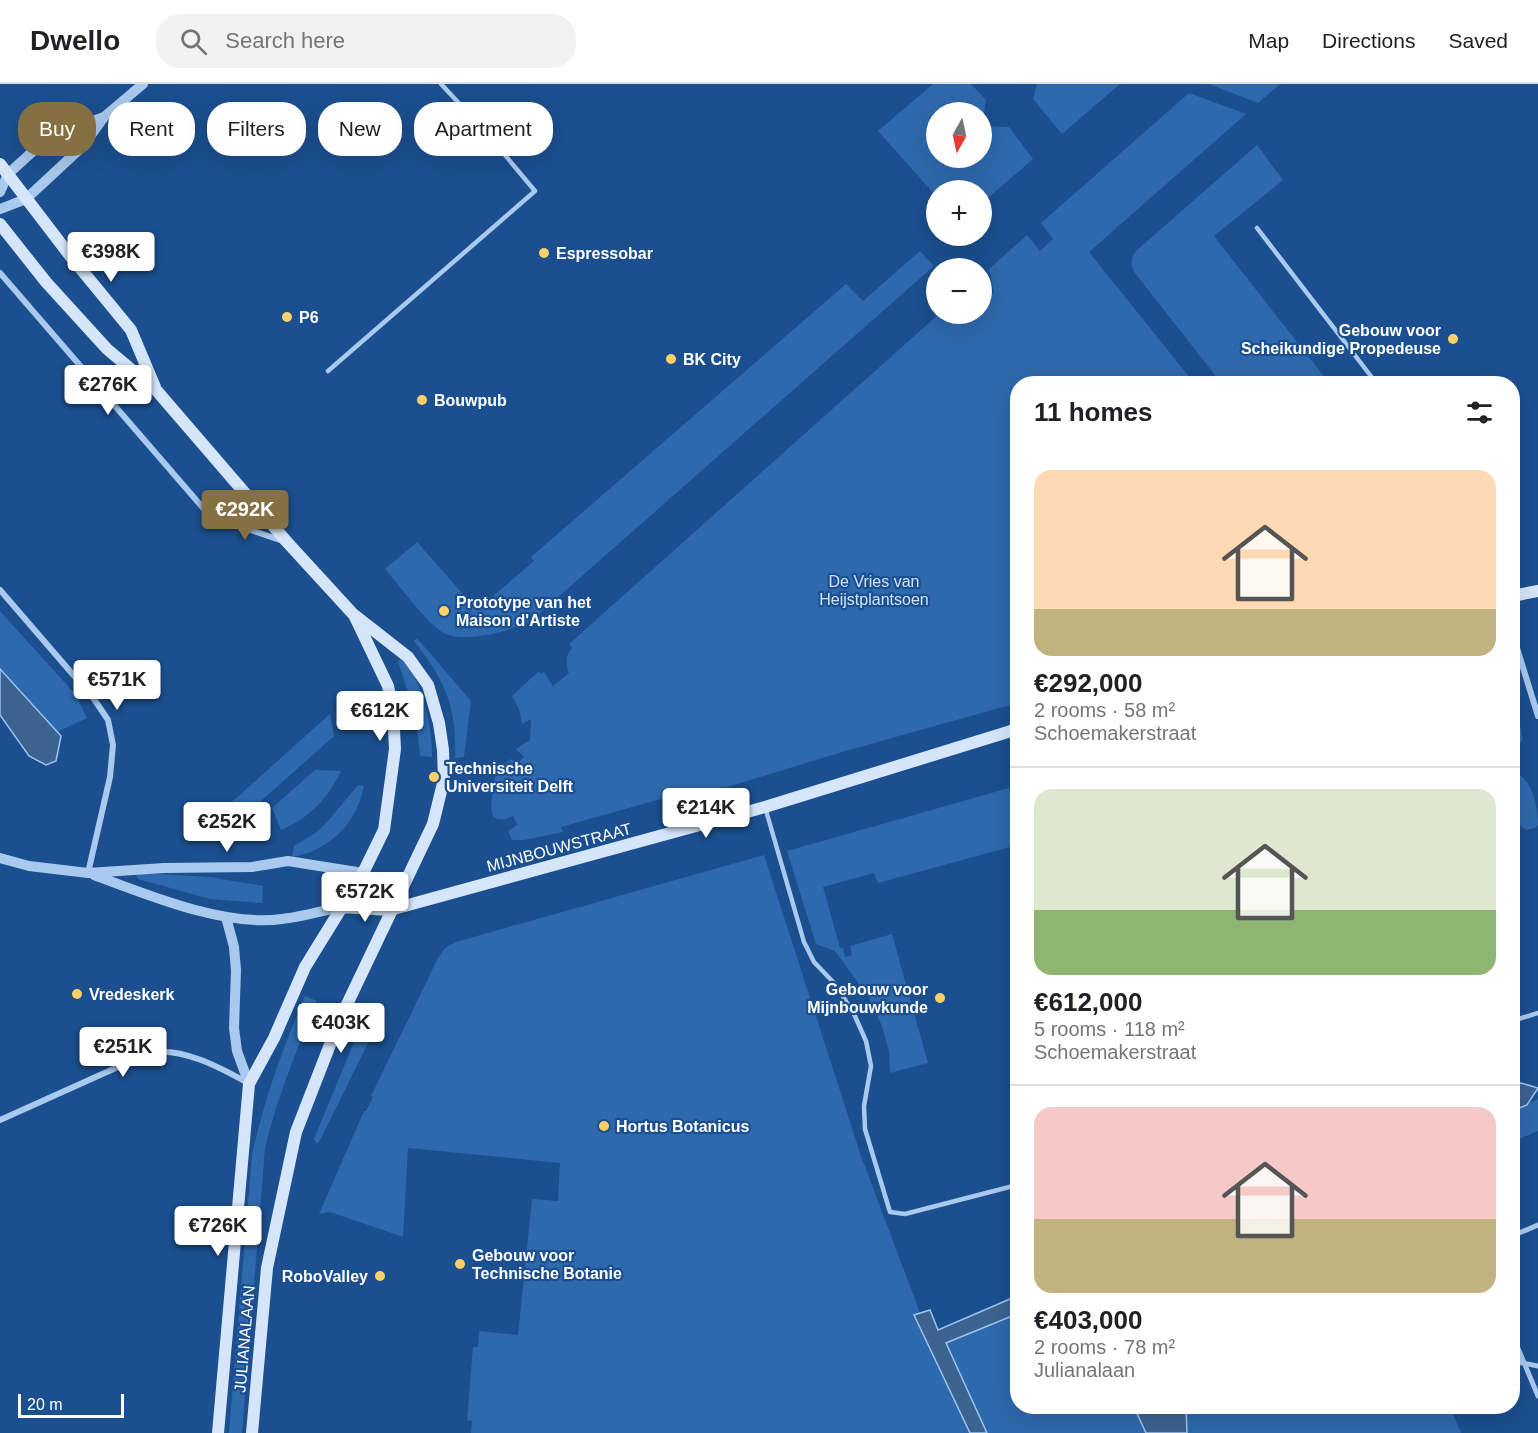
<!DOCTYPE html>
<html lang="en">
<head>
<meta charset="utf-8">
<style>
  body { margin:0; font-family:Arial,sans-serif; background:#f2f2f2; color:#202124; height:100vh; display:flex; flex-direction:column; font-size:22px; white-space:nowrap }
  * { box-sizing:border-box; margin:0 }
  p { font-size:20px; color:#757577 }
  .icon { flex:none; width:33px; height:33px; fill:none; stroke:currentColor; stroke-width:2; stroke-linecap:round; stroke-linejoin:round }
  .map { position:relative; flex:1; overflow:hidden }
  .panel { position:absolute; left:1010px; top:292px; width:510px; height:1038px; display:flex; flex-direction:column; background:#fff; border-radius:24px; box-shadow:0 6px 24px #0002 }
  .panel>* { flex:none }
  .top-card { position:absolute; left:18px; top:18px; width:570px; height:54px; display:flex; gap:12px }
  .needle { width:39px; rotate:189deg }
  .fabs { position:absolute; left:926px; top:18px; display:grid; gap:12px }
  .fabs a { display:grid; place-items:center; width:66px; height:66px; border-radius:50%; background:#fff; box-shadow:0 6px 24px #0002; font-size:30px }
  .scale { position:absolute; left:18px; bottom:15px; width:106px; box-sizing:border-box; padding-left:6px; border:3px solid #fff; border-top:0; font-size:16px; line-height:21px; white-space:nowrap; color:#fff; -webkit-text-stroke:4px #1b4f8f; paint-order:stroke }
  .price { position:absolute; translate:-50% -51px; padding:0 14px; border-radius:6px; background:#fff; color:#222; font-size:20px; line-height:39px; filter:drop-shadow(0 2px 3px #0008) }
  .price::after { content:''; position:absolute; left:50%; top:36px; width:18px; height:14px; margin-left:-9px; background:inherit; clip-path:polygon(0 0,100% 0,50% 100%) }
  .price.selected { background:#847042; color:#fff }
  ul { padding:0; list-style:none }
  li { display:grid; align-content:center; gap:12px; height:318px; padding:0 24px }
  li+li { border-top:2px solid #e0e0e0 }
  li span { display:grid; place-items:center; height:186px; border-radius:18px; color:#555 }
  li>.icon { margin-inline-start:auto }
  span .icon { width:108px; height:108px; fill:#fffc; stroke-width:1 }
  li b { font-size:26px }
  h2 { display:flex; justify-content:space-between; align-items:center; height:72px; padding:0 24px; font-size:26px }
  .tag { padding:0 21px; border-radius:24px; background:#fff; box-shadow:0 6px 24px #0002; font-size:21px; line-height:54px }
  .tag.selected { background:#847042; color:#fff }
  header { display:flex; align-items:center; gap:36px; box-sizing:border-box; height:84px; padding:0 30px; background:#fff; border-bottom:2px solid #e0e0e0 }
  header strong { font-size:28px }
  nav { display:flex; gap:33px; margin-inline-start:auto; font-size:21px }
  .search { width:420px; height:54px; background:#f2f2f2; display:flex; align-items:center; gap:15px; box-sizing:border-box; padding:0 21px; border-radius:24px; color:#757577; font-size:22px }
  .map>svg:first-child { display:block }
  .green { fill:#2e69ad; fill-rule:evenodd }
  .water { fill:#3c6290; stroke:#9cc4f0; stroke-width:1.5 }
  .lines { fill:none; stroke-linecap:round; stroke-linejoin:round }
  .service { stroke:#a9c9ee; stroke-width:4.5 }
  .pedestrian { stroke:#a9c9ee; stroke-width:5 }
  .minor { stroke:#a9c9ee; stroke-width:6 }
  .tertiary { stroke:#a9c9ee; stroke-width:10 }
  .secondary { stroke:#d6e6fa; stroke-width:12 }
  .poi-dot { fill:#ffd166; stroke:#1b4f8f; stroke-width:2 }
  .labels { text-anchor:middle; stroke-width:4.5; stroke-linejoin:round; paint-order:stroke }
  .poi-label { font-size:16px; font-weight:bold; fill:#fff; stroke:#1b4f8f; text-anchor:start }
  .park-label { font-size:16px; fill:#cfe3fa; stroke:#1b4f8f }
  .street-label { font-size:16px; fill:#fff; stroke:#1b4f8f }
</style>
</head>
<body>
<header>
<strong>Dwello</strong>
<div class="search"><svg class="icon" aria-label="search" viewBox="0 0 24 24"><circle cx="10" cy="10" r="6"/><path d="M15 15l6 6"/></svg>Search here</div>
<nav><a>Map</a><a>Directions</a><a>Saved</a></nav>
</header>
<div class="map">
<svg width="1538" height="1349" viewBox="0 0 1538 1349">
  <rect width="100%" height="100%" fill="#1b4f8f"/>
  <path class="green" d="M 933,0 L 971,0 L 986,16 L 982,42 L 1009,43 L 1033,75 L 981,120 L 981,106 L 936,106 L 936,112 L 878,47 ZM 981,28 L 981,74 L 936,74 L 936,28 Z
    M 1037,0 L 1120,0 L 1062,50 L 1033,15 Z
    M 1209,0 L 1280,0 L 1258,19 Z
    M 1189,9 L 1246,30 L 1089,168 L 1195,300 L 1017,300 L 1017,619 L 842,668 L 685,716 L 682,709 L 561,743 L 563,748 L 524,756 L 512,756 L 508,747 L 517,741 L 513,732 C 488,743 490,725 493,707 C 494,702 494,693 497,688 C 500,683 507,679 511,675 L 517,680 L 524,673 L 516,665 L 530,656 L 531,635 L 522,640 L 519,625 L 512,612 L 539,587 L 541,590 L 544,588 L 553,602 L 569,589 C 566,580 565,571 572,564 L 569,560 L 939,230 L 981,230 L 981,216 L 982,219 L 994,208 L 989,185 L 1027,151 L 1040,167 L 1053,155 L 1041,139 Z
    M 1257,61 L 1283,96 L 1214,152 L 1330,300 L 1222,300 L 1135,189 C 1130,180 1130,173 1137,166 Z
    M 920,167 L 934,182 L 532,536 C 511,547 463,561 442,548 C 426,538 399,501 385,485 L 417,458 L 477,526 L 534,477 L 531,473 L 846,200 L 863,217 Z
    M 0,527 L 76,611 L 87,634 L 57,648 L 0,585 Z
    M 417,554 L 471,617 L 464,673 L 455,674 C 457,623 445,596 414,557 Z
    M 400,575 C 422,589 433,648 432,673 L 420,672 C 418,639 409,609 398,578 Z
    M 1512,623 L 1521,645 L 1523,655 L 1518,662 L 1512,664 Z
    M 330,630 L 334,652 L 233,742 L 222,745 L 204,743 Z
    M 315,686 L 341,687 C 328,715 309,734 281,746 L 272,724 Z
    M 1521,692 C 1534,702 1538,725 1538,741 L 1535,744 L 1526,746 L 1512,735 L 1512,693 Z
    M 358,701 L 364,702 C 357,739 329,767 292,773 L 294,762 L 317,748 L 328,737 Z
    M 1009,704 L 1017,735 L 1017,761 L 878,799 L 874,789 L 823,803 L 840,864 L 843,864 L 845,873 L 852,871 L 850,862 L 892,850 L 928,979 L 890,989 L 889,967 L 882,942 L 869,914 L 835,867 L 816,860 L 787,767 Z
    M 764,771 L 861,1072 L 931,1258 L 1017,1229 L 1017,1323 L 1454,1323 L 1451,1325 L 1461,1349 L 471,1349 L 472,1337 L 467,1336 L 473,1263 L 478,1263 L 479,1247 L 518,1251 L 532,1115 L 558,1117 L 560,1079 L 408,1064 L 403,1153 L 330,1128 L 319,1130 L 364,1027 L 366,1027 L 373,1013 L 371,1012 L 438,874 L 445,864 L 456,858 Z
    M 139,789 L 209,793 L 263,802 L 262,819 L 210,815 L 138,795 L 136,791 Z
    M 305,912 L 317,917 C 297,965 277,1014 265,1064 L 242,1349 L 229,1349 L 252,1071 C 264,1016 283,963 305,912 Z
    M 364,934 L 378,939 L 319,1058 L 316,1059 L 314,1055 Z
    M 1538,1015 L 1538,1047 L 1512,1058 L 1512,1027 Z"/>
  <path class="water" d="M 0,585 L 61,652 L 56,677 L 46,681 L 29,672 L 0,631 Z
    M 1521,999 L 1538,1004 L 1527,1021 L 1512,1027 L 1512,1003 Z
    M 1017,1212 L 1017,1230 L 946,1259 L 987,1349 L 970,1349 L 914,1231 L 930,1226 L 938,1246 Z
    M 1134,1323 L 1186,1323 L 1187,1349 L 1146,1349 Z"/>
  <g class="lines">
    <path class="service" d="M 1257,144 L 1377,300
      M 328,287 L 535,107 L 484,46 L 441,0
      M 765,723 L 804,858 L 814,878 L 835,900 L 854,930 L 866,957 L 871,982 L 864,1022 L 865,1045 L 890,1128 L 905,1130 L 1017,1101
      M 1512,937 L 1538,929"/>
    <path class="pedestrian" d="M 1512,1152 L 1538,1141
      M 1512,1250 L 1538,1312
      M 1512,1277 L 1538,1282"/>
    <path class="minor" d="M 0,189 L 210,432 L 283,457
      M 0,506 L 94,615 L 108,636 L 113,661 L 110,693 L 88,789
      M 1512,548 L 1538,632
      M 0,1036 L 149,969 C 181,962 221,984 248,999"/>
    <path class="tertiary" d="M 0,108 L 8,90 L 41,60 L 71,45 L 104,33
      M 0,125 L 26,115 L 83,62 L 104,33 L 143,0
      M 0,774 L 29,782 L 88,789 L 164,784 L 252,783 L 288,777 L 363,789
      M 94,791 C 148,811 224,843 282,835 C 301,833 321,827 341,823
      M 226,833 L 234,863 L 236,886 L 234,944 L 237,967 L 249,1000"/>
    <path class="secondary" d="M 0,80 L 71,173 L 131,246 L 155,303
      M 0,140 L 46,198 L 107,265 L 157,307 L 287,458 L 353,530 L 408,573 L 428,601 L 439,639 L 443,666 L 444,695 L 433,740 L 340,935 L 296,1048 L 267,1184 L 252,1349
      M 1512,512 L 1538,507
      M 363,789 L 390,826
      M 341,823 L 390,826 L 765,723 L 1011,647 L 1017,643
      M 218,1349 L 249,1000 L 274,954 L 305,883 L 363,789 L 384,746 L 395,665 L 393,626 L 388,602 L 355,533"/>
  </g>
  <g class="poi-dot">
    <circle cx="544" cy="169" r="6"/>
    <circle cx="287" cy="233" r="6"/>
    <circle cx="1453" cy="255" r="6"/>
    <circle cx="671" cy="275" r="6"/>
    <circle cx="422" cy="316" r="6"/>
    <circle cx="444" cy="527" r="6"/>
    <circle cx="434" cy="693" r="6"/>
    <circle cx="77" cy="910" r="6"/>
    <circle cx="940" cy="914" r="6"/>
    <circle cx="604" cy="1042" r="6"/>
    <circle cx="460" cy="1180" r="6"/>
    <circle cx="380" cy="1192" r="6"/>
  </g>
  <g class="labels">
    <g class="poi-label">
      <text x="556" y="175">Espressobar</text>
      <text x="299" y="239">P6</text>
      <text x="1441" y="252" text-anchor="end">Gebouw voor<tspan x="1441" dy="18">Scheikundige Propedeuse</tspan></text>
      <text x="683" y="281">BK City</text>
      <text x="434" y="322">Bouwpub</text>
      <text x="456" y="524">Prototype van het<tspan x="456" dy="18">Maison d'Artiste</tspan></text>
      <text x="446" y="690">Technische<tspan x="446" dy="18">Universiteit Delft</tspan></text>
      <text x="928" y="911" text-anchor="end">Gebouw voor<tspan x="928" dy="18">Mijnbouwkunde</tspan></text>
      <text x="89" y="916">Vredeskerk</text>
      <text x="616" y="1048">Hortus Botanicus</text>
      <text x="472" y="1177">Gebouw voor<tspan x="472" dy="18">Technische Botanie</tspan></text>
      <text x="368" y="1198" text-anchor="end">RoboValley</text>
    </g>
    <g class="park-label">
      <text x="874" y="503">De Vries van<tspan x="874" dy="18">Heijstplantsoen</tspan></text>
    </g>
    <g class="street-label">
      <text transform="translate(559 763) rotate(-15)" y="6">MIJNBOUWSTRAAT</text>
      <text transform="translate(244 1255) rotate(-85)" y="6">JULIANALAAN</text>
    </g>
  </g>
</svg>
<div class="fabs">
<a><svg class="needle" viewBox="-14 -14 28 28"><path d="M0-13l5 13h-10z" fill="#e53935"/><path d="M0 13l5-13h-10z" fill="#757577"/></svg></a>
<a>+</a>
<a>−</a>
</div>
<div class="scale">20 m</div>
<b class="price" style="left:111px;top:199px">€398K</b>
<b class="price" style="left:108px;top:332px">€276K</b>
<b class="price selected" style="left:245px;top:457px">€292K</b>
<b class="price" style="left:117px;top:627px">€571K</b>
<b class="price" style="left:380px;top:658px">€612K</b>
<b class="price" style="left:706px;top:755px">€214K</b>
<b class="price" style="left:227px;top:769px">€252K</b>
<b class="price" style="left:365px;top:839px">€572K</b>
<b class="price" style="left:341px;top:970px">€403K</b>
<b class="price" style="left:123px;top:994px">€251K</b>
<b class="price" style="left:218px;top:1173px">€726K</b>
<div class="top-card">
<a class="tag selected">Buy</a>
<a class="tag">Rent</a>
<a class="tag">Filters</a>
<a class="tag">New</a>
<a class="tag">Apartment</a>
</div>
<section class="panel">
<h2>11 homes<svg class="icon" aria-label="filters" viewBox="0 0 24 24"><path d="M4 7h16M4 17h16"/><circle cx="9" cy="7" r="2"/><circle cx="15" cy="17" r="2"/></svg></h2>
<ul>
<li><span style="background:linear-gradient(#ffd9b3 75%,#c2b280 0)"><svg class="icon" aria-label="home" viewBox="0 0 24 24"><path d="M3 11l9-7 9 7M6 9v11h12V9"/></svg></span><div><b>€292,000</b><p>2 rooms · 58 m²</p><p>Schoemakerstraat</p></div></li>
<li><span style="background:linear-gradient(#dfe7d0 65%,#8fb573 0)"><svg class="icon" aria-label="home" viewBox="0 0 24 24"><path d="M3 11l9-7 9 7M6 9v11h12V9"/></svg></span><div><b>€612,000</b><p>5 rooms · 118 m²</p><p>Schoemakerstraat</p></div></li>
<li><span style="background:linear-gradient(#f6c9c9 60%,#c2b280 0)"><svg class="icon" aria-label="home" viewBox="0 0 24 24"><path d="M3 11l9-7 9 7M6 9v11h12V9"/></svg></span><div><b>€403,000</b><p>2 rooms · 78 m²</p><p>Julianalaan</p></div></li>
</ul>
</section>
</div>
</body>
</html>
